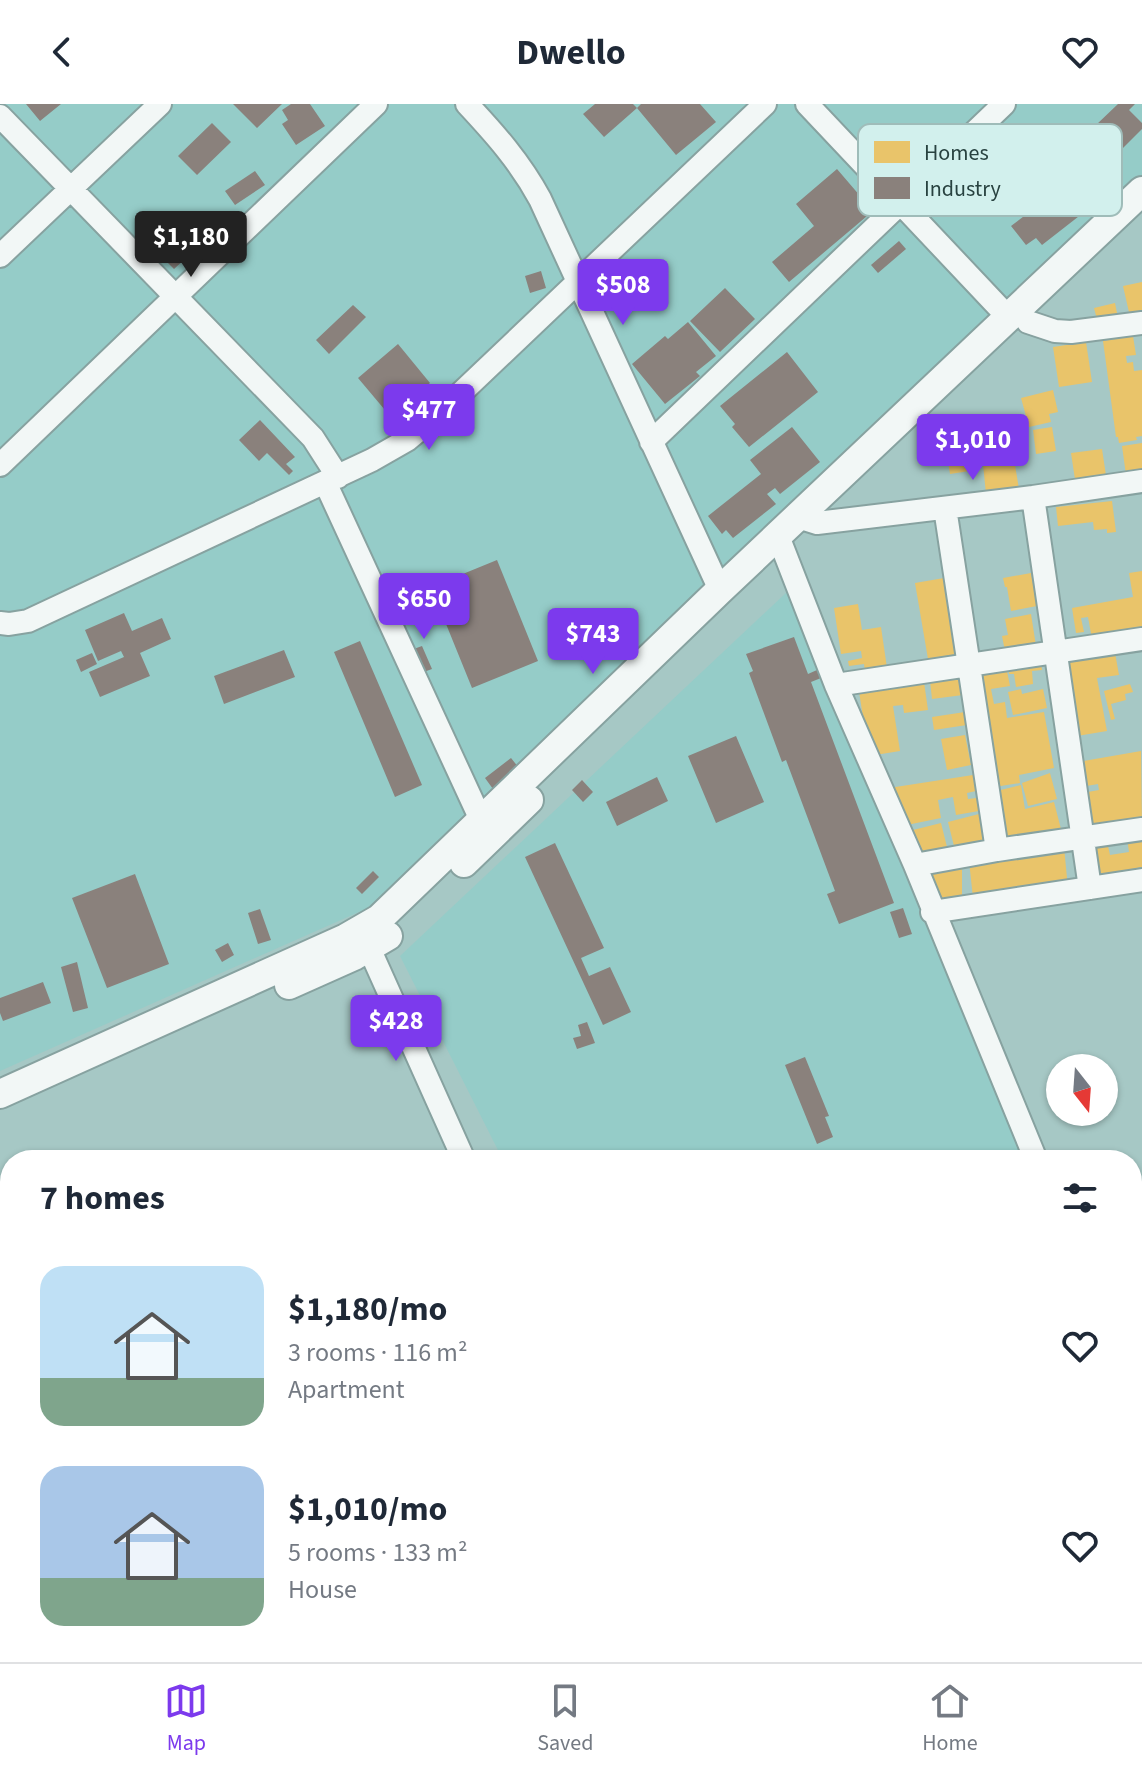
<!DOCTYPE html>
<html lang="en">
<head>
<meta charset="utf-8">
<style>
  body { margin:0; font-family:"Source Sans 3",sans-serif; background:#f6f6f7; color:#1f2937; height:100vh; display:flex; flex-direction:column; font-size:30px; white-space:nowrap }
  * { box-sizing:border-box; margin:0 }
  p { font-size:26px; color:#747a83 }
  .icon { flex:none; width:44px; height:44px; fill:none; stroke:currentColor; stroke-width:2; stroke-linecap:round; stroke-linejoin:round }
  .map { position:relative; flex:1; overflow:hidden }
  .details { position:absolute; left:0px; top:1046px; width:1142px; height:512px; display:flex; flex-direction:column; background:#fff; border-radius:32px 32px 0 0; box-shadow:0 2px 6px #0004 }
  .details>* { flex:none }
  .needle { width:52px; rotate:163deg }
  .controls { position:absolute; left:1046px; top:950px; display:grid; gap:16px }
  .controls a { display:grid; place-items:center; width:72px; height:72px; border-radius:50%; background:#fff; box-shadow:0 2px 6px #0004; font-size:40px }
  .price { position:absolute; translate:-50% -68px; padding:0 18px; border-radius:8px; background:#7c3aed; color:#fff; font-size:26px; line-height:52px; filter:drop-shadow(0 2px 4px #0008) }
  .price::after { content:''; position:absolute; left:50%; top:48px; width:24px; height:18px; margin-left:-12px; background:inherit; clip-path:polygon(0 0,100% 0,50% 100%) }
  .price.current { background:#222; color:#fff }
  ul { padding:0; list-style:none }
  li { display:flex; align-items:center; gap:24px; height:200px; padding:0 40px }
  li span { display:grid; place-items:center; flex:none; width:224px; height:160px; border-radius:24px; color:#555 }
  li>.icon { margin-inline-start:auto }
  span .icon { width:96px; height:96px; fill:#fffc; stroke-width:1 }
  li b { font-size:34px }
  h2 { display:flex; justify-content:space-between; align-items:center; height:96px; padding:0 40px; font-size:34px }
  header { display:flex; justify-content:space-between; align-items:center; height:104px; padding:0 40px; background:#fff; font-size:36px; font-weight:700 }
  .dock { display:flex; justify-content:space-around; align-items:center; height:112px; border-top:2px solid #e0e1e3; background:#fff; font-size:22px; color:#747a83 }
  .dock a { display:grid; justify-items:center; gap:4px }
  .dock .current { color:#7c3aed }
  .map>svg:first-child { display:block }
  .built { fill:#95ccc8 }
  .homes { fill:#e9c46a }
  .industry { fill:#8a817c }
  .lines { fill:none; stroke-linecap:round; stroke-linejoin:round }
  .minor-casing { stroke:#87a2a0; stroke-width:26 }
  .major-casing { stroke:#87a2a0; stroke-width:32 }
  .minor { stroke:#f2f7f6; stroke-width:22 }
  .major { stroke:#f2f7f6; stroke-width:28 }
  .key { fill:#d2f0ed; stroke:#9fbcb9; stroke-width:2 }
  .key-label { font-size:22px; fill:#284240 }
</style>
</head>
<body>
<header><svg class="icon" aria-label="back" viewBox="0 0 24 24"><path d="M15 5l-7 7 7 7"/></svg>Dwello<svg class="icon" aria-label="heart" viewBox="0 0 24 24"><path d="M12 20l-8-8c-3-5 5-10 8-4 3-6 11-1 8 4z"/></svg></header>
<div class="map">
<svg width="1142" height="1558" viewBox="0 0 1142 1558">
  <rect width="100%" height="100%" fill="#a6c8c5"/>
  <path class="built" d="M 0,0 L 1142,0 L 1142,71 L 368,804 L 0,967 Z
    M 788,487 L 1023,1056 L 503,1056 L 400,852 Z"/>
  <path class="homes" d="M 1142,178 L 1142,215 L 1131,217 L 1123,182 Z
    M 1115,199 L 1118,214 L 1098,219 L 1094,204 Z
    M 1133,232 L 1136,251 L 1126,252 L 1127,259 L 1133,258 L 1134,267 L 1142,266 L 1142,332 L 1136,333 L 1137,336 L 1119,339 L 1118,333 L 1116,333 L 1103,237 Z
    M 1086,238 L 1092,278 L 1059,283 L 1053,243 Z
    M 1053,286 L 1058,308 L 1049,310 L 1051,318 L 1029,323 L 1021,294 Z
    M 1052,323 L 1056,347 L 1036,350 L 1033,326 Z
    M 969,325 L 976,366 L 950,370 L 946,344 L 954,343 L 952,328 Z
    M 1142,339 L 1142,369 L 1126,371 L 1122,342 Z
    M 1102,345 L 1107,378 L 1076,382 L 1071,349 Z
    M 1014,355 L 1019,385 L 986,390 L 983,360 Z
    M 1112,397 L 1116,428 L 1107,429 L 1107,425 L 1094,426 L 1093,418 L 1058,422 L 1056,403 Z
    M 1142,467 L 1142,526 L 1092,535 L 1088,513 L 1081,514 L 1084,528 L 1076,529 L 1072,504 L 1133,493 L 1129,469 Z
    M 1031,469 L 1037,502 L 1011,507 L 1007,483 L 1005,483 L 1003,474 Z
    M 944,474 L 957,550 L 928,555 L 915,479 Z
    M 858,500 L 862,526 L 881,523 L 887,564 L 865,567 L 864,560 L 849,562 L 848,557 L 862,554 L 861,547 L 841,550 L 834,504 Z
    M 1031,510 L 1036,542 L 1005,547 L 1002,532 L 1008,531 L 1005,515 Z
    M 1114,543 L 1119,571 L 1097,574 L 1107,627 L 1077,632 L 1063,552 Z
    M 1040,553 L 1042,566 L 1032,567 L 1033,580 L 1016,583 L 1014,570 L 1009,570 L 1007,558 Z
    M 1005,557 L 1010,582 L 991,585 L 994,600 L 1005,598 L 1007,614 L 1044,608 L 1054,664 L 1019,671 L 1020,679 L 988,684 L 973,563 Z
    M 959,564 L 963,591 L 932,595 L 929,568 Z
    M 923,571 L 928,606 L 904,609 L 903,601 L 893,602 L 900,647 L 869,652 L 858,581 Z
    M 1130,580 L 1133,588 L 1125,590 L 1126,596 L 1111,600 L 1115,615 L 1111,616 L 1104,587 Z
    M 1021,585 L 1022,590 L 1043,585 L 1047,604 L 1013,611 L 1008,588 Z
    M 965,608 L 967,621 L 934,626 L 932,613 Z
    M 965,631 L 971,661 L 947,666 L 941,635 Z
    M 1141,647 L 1142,720 L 1088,730 L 1082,689 L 1099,686 L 1098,680 L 1075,684 L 1072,659 Z
    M 1050,669 L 1057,695 L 1028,702 L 1022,679 Z
    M 973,671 L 976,687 L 967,689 L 968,695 L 977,694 L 979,707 L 956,711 L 953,693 L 938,696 L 941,714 L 902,722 L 889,684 Z
    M 1021,681 L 1025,705 L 1054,698 L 1062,729 L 995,746 L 988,689 Z
    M 979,710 L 987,738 L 955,746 L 948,718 Z
    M 941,719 L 948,747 L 921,754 L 913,726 Z
    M 1142,731 L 1142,763 L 1132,765 L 1133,768 L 1093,775 L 1086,738 L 1116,732 L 1118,740 L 1108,742 L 1110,751 L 1129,748 L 1127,734 Z
    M 1064,743 L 1068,784 L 973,794 L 969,757 Z
    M 933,757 L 962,757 L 962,797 L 933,797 Z
    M 1132,1345 L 1142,1373 L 1132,1377 Z
    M 1142,1415 L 1142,1447 L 1138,1448 L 1132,1431 L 1132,1418 Z
    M 1135,1447 L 1142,1468 L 1142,1475 L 1132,1478 L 1132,1448 Z
    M 1141,1489 L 1142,1510 L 1132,1513 L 1132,1492 Z
    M 651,1548 L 661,1548 L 665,1558 L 629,1558 Z
    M 702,1548 L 738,1548 L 741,1553 L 737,1555 L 738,1558 L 722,1558 L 719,1551 L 706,1557 Z
    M 756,1548 L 772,1548 L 776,1558 L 744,1558 L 742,1553 Z
    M 775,1548 L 806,1548 L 808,1552 L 797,1558 L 780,1558 Z
    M 937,1548 L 957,1548 L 960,1557 L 980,1550 L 983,1558 L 940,1558 Z"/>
  <path class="industry" d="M 26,0 L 61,0 L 40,17 Z
    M 233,0 L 282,0 L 257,24 Z
    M 291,0 L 310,0 L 325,22 L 296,41 L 282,20 L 288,16 L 282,6 Z
    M 595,0 L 633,0 L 637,4 L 604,33 L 583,10 Z
    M 641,0 L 700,0 L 716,18 L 676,51 L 637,4 Z
    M 1118,0 L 1135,0 L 1129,6 L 1142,19 L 1142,25 L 1121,46 L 1096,21 Z
    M 212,19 L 231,38 L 197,71 L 178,52 Z
    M 837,65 L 873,107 L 789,178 L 772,158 L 814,122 L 796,100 Z
    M 255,67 L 265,81 L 235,101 L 225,87 Z
    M 1062,83 L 1083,109 L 1042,141 L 1036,134 L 1026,141 L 1011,122 Z
    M 899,137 L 906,145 L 878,169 L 871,161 Z
    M 178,146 L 186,154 L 174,165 L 166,157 Z
    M 541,167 L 546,184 L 530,189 L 525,172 Z
    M 725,184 L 755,215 L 720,248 L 690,217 Z
    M 353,201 L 366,213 L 329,250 L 316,236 Z
    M 688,218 L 716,252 L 696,268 L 700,272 L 665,300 L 632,260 L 665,232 L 668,235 Z
    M 398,240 L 430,279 L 390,312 L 358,274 Z
    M 787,248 L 818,288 L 749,343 L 732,323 L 735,320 L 720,302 Z
    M 260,316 L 295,353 L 286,360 L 293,367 L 289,371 L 267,349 L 259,357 L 239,336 Z
    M 792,323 L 820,358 L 780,390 L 775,384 L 767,390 L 776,400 L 733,434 L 726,426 L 722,430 L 708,412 L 761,370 L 750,356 Z
    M 497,456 L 538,557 L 472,584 L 431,483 Z
    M 124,509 L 132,527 L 162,514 L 171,535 L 140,549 L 150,572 L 100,593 L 89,568 L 124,553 L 121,547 L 98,557 L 85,526 Z
    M 626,516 L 636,527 L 614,546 L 605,534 Z
    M 794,533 L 808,570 L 817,566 L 821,574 L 811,578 L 894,799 L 839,820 L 827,790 L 835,787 L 786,656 L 782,658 L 749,569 L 753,567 L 746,550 Z
    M 360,537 L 422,681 L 395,693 L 334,548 Z
    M 422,542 L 432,565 L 421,569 L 411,546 Z
    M 284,546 L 295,573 L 224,600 L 214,572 Z
    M 92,549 L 97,560 L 81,568 L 76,556 Z
    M 736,632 L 764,698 L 716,719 L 688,652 Z
    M 511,654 L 519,664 L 493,685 L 485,674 Z
    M 657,673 L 668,697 L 617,722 L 606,698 Z
    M 582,676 L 593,688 L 583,698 L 572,686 Z
    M 555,739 L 604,844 L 581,854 L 589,872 L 610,863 L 631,908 L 603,921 L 525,753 Z
    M 373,767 L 379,773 L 362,790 L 356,784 Z
    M 135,770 L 169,860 L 107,884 L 72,794 Z
    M 903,804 L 912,830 L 899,834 L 890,808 Z
    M 260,805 L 271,836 L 258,840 L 248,809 Z
    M 228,839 L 234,851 L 222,858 L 215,846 Z
    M 77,858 L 88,904 L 73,908 L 61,863 Z
    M 43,878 L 51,899 L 3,917 L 0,909 L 0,894 Z
    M 587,918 L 595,939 L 577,945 L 573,934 L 581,932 L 578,921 Z
    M 805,953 L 829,1012 L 825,1013 L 833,1033 L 817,1040 L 785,961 Z"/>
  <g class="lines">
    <defs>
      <path id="minor" d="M 467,0 C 495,30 520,58 540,95 L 720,486
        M 807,0 L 1008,213
        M 0,12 L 313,334 L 338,373
        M 0,152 L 160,0
        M 1028,218 L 1055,227 L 1071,228 L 1142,219
        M 651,338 L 1004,0
        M 0,361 L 376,0
        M 325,378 L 481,716
        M 1033,393 L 1090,784
        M 945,404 L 997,746
        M 798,413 L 817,419 L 1033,393 L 1142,377
        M 778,432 L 836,581 L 915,761 L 1036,1056
        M 0,519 L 9,520 L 28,517 L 372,356 L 407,336 L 443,306 L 765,0
        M 836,581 L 1142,535
        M 915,761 L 997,746 L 1142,725
        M 932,808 L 1142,776
        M 369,844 L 464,1056
        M 1132,1285 L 1142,1309
        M 1132,1546 L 1137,1558
        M 166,1548 L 169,1558
        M 684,1548 L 688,1558
        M 932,1548 L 935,1558
        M 988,1548 L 992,1558
        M 337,1558 L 362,1548
        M 510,1558 L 536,1548
        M 825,1558 L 850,1548
        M 1077,1558 L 1100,1548"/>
      <path id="major" d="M 464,759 L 529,696
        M 289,881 L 354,852 L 388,832
        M 0,990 L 346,834 L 379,815 L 720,486 L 1142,87"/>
    </defs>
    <use href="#minor" class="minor-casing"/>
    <use href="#major" class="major-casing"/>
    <use href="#minor" class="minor"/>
    <use href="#major" class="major"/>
  </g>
  <rect x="858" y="20" width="264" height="92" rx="12" class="key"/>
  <rect x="874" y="37" width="36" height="22" fill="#e9c46a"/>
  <rect x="874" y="73" width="36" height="22" fill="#8a817c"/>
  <g class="key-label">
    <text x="924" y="56">Homes</text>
    <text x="924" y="92">Industry</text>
  </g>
</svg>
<div class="controls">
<a><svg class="needle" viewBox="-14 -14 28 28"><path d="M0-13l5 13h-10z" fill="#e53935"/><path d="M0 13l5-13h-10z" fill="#747a83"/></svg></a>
</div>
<b class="price current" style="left:191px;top:175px">$1,180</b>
<b class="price" style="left:623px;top:223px">$508</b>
<b class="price" style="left:429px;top:348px">$477</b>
<b class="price" style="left:973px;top:378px">$1,010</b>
<b class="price" style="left:424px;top:537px">$650</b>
<b class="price" style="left:593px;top:572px">$743</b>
<b class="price" style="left:396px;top:959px">$428</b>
<section class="details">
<h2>7 homes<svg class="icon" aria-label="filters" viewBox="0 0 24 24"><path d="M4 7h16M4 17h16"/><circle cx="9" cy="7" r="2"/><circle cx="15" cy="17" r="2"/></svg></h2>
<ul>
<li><span style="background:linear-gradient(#bfe0f5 70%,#7fa58c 0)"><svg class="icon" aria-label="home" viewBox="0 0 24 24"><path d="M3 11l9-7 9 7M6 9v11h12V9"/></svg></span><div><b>$1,180/mo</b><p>3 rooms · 116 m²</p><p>Apartment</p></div><svg class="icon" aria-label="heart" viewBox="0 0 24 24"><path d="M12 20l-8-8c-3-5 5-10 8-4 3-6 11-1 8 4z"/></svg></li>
<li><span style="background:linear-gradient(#a9c7e8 70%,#7fa58c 0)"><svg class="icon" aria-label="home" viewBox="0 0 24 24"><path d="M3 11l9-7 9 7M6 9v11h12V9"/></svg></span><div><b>$1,010/mo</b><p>5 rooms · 133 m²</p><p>House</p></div><svg class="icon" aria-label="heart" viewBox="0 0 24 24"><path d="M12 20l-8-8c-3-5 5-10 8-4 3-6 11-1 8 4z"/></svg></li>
</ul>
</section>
</div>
<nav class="dock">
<a class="current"><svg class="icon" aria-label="map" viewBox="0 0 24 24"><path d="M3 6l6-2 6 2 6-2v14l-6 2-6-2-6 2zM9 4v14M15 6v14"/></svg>Map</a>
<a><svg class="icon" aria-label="saved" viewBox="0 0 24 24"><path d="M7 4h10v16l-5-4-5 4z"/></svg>Saved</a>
<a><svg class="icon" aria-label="home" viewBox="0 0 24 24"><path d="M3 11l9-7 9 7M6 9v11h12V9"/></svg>Home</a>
</nav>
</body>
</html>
